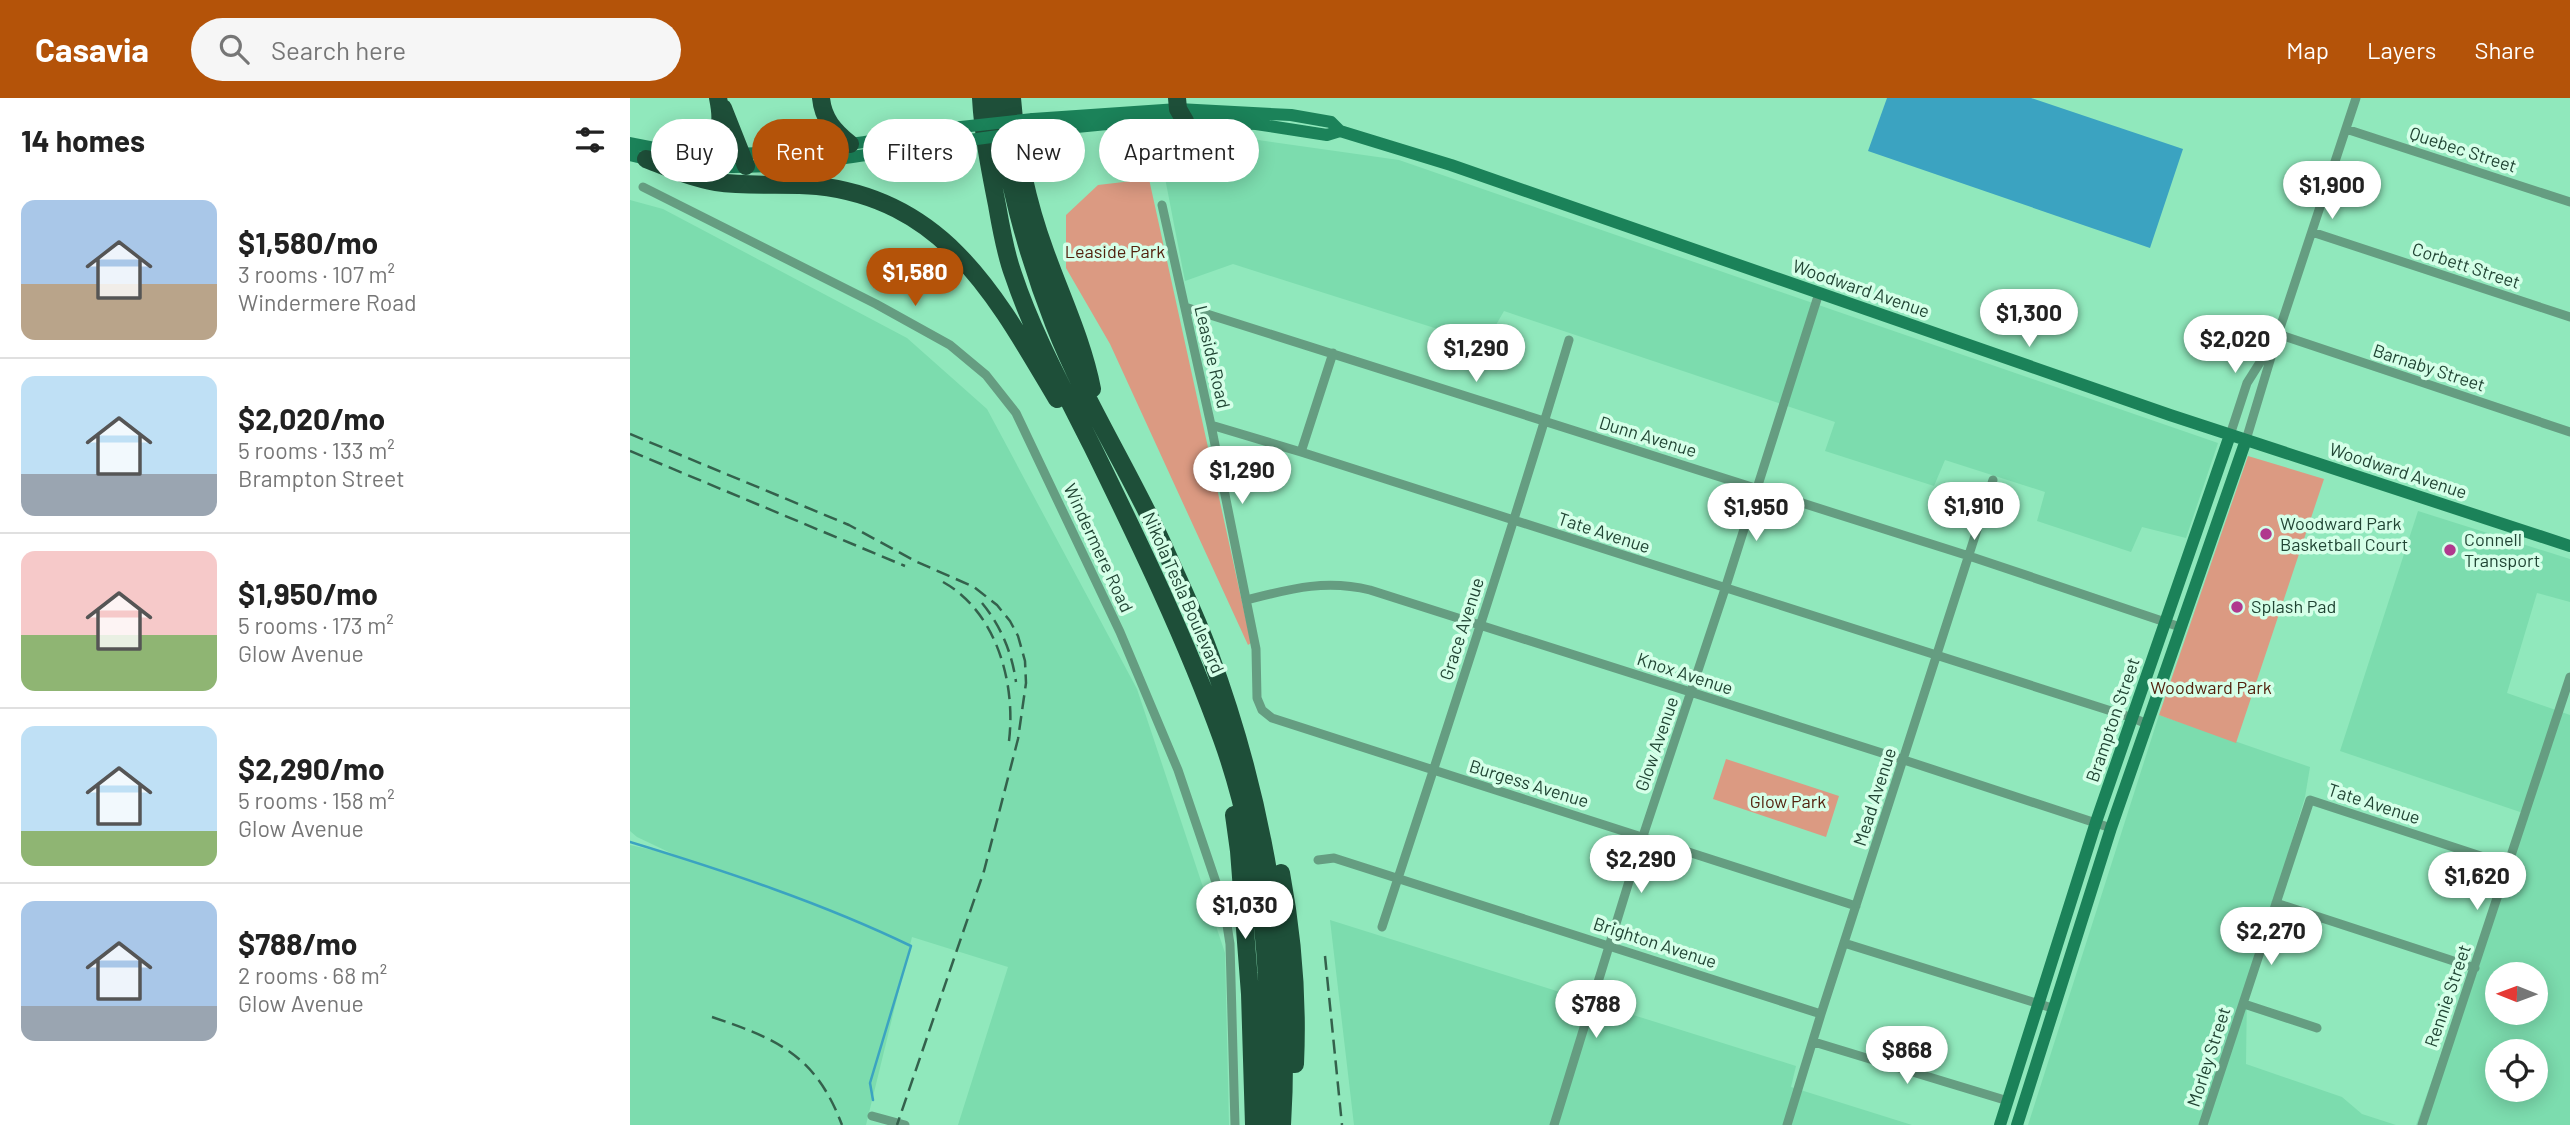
<!DOCTYPE html>
<html lang="en">
<head>
<meta charset="utf-8">
<style>
  body { margin:0; font-family:Barlow,sans-serif; background:#f6f6f6; color:#222; height:100vh; display:flex; flex-direction:column; font-size:26px; white-space:nowrap }
  * { box-sizing:border-box; margin:0 }
  p { font-size:23px; color:#767676 }
  .icon { flex:none; width:38px; height:38px; fill:none; stroke:currentColor; stroke-width:2; stroke-linecap:round; stroke-linejoin:round }
  .map { position:relative; flex:1; overflow:hidden }
  .panel { display:flex; flex-direction:column; background:#fff; width:630px }
  .panel>* { flex:none }
  .top-card { position:absolute; left:21px; top:21px; width:665px; height:63px; display:flex; gap:14px }
  .needle { width:46px; rotate:271deg }
  .fabs { position:absolute; left:1855px; top:864px; display:grid; gap:14px }
  .fabs a { display:grid; place-items:center; width:63px; height:63px; border-radius:50%; background:#fff; box-shadow:0 4px 18px #0003; font-size:35px }
  .price { position:absolute; translate:-50% -60px; padding:0 16px; border-radius:24px; background:#fff; color:#222; font-size:23px; line-height:46px; filter:drop-shadow(0 2px 4px #0008) }
  .price::after { content:''; position:absolute; left:50%; top:42px; width:21px; height:16px; margin-left:-10px; background:inherit; clip-path:polygon(0 0,100% 0,50% 100%) }
  .price.on { background:#b45309; color:#fff }
  ul { padding:0; list-style:none }
  li { display:flex; align-items:center; gap:21px; height:175px; padding:0 21px }
  li+li { border-top:2px solid #e0e0e0 }
  li span { display:grid; place-items:center; flex:none; width:196px; height:140px; border-radius:14px; color:#555 }
  li>.icon { margin-inline-start:auto }
  span .icon { width:84px; height:84px; fill:#fffc; stroke-width:1 }
  li b { font-size:30px }
  h2 { display:flex; justify-content:space-between; align-items:center; height:84px; padding:0 21px; font-size:30px }
  .chip { padding:0 24px; border-radius:32px; background:#fff; box-shadow:0 4px 18px #0003; font-size:24px; line-height:63px }
  .chip.on { background:#b45309; color:#fff }
  header { display:flex; align-items:center; gap:42px; box-sizing:border-box; height:98px; padding:0 35px; background:#b45309; color:#fff }
  header strong { font-size:33px }
  nav { display:flex; gap:38px; margin-inline-start:auto; font-size:24px }
  .search { width:490px; height:63px; background:#f6f6f6; display:flex; align-items:center; gap:18px; box-sizing:border-box; padding:0 24px; border-radius:38px; color:#767676; font-size:26px }
  main { display:flex; flex:1; min-height:0 }
  .map>svg:first-child { display:block }
  .built { fill:#7cdcae; fill-rule:evenodd }
  .green { fill:#db9a82 }
  .water { fill:#3ba3c1 }
  .lines { fill:none; stroke-linecap:round; stroke-linejoin:round }
  .stream { stroke:#3ba3c1; stroke-width:2.5 }
  .street { stroke:#659d81; stroke-width:9 }
  .secondary { stroke:#1b8259; stroke-width:12 }
  .highway { stroke:#1e4f39; stroke-width:18 }
  .rail { stroke:#34614c; stroke-width:2.5; stroke-dasharray:14 7; stroke-linecap:butt }
  .secondary-bridge { stroke:#1b8259; stroke-width:12 }
  .poi-dot { fill:#b0398e; stroke:#d5ffe8; stroke-width:2.5 }
  .labels { text-anchor:middle; stroke-width:7; stroke-linejoin:round; paint-order:stroke }
  .street-label { font-size:18px; fill:#214534; stroke:#d5ffe8 }
  .park-label { font-size:18px; fill:#53220e; stroke:#d5ffe8 }
  .poi-label { font-size:18px; fill:#214534; stroke:#d5ffe8; text-anchor:start }
</style>
</head>
<body>
<header>
<strong>Casavia</strong>
<div class="search"><svg class="icon" aria-label="search" viewBox="0 0 24 24"><circle cx="10" cy="10" r="6"/><path d="M15 15l6 6"/></svg>Search here</div>
<nav><a>Map</a><a>Layers</a><a>Share</a></nav>
</header>
<main>
<section class="panel">
<h2>14 homes<svg class="icon" aria-label="filters" viewBox="0 0 24 24"><path d="M4 7h16M4 17h16"/><circle cx="9" cy="7" r="2"/><circle cx="15" cy="17" r="2"/></svg></h2>
<ul>
<li><span style="background:linear-gradient(#a9c7e8 60%,#b9a48a 0)"><svg class="icon" aria-label="home" viewBox="0 0 24 24"><path d="M3 11l9-7 9 7M6 9v11h12V9"/></svg></span><div><b>$1,580/mo</b><p>3 rooms · 107 m²</p><p>Windermere Road</p></div></li>
<li><span style="background:linear-gradient(#bfe0f5 70%,#9aa5b1 0)"><svg class="icon" aria-label="home" viewBox="0 0 24 24"><path d="M3 11l9-7 9 7M6 9v11h12V9"/></svg></span><div><b>$2,020/mo</b><p>5 rooms · 133 m²</p><p>Brampton Street</p></div></li>
<li><span style="background:linear-gradient(#f6c9c9 60%,#8fb573 0)"><svg class="icon" aria-label="home" viewBox="0 0 24 24"><path d="M3 11l9-7 9 7M6 9v11h12V9"/></svg></span><div><b>$1,950/mo</b><p>5 rooms · 173 m²</p><p>Glow Avenue</p></div></li>
<li><span style="background:linear-gradient(#bfe0f5 75%,#8fb573 0)"><svg class="icon" aria-label="home" viewBox="0 0 24 24"><path d="M3 11l9-7 9 7M6 9v11h12V9"/></svg></span><div><b>$2,290/mo</b><p>5 rooms · 158 m²</p><p>Glow Avenue</p></div></li>
<li><span style="background:linear-gradient(#a9c7e8 75%,#9aa5b1 0)"><svg class="icon" aria-label="home" viewBox="0 0 24 24"><path d="M3 11l9-7 9 7M6 9v11h12V9"/></svg></span><div><b>$788/mo</b><p>2 rooms · 68 m²</p><p>Glow Avenue</p></div></li>
</ul>
</section>
<div class="map">
<svg width="1940" height="1027" viewBox="0 0 1940 1027">
  <rect width="100%" height="100%" fill="#90e8bc"/>
  <path class="built" d="M 593,37 L 769,62 L 1588,345 L 1556,440 L 1512,429 L 1501,454 L 1407,423 L 1415,394 L 1315,362 L 1304,388 L 1195,353 L 1205,324 L 874,213 L 855,246 L 603,166 L 555,183 L 535,80 Z
    M 0,102 L 33,111 L 277,240 L 357,311 L 507,591 L 595,855 L 599,1027 L 328,1027 L 378,869 L 282,839 L 236,1027 L 0,1027 L 0,747 L 45,757 L 7,739 L 0,733 Z
    M 1788,413 L 1940,461 L 1940,504 L 1907,495 L 1877,595 L 1940,617 L 1940,1027 L 1786,1027 L 1842,869 L 1882,773 L 1893,715 L 1710,653 ZM 1867,877 L 1906,877 L 1906,915 L 1867,915 ZM 1867,954 L 1906,954 L 1906,992 L 1867,992 Z
    M 1529,617 L 1680,669 L 1675,699 L 1617,892 L 1616,966 L 1712,999 L 1732,1016 L 1766,1027 L 1398,1027 Z
    M 700,822 L 1166,968 L 1161,989 L 1282,1027 L 724,1027 Z"/>
  <path class="green" d="M 519,81 L 621,545 L 618,547 L 480,246 L 436,170 L 436,117 L 468,87 Z
    M 1618,358 L 1694,381 L 1606,645 L 1529,617 Z
    M 1096,661 L 1209,698 L 1196,739 L 1083,701 Z"/>
  <path class="water" d="M 1257,0 L 1401,0 L 1553,51 L 1520,150 L 1238,53 Z"/>
  <g class="lines">
    <path class="stream" d="M 0,744 C 95,773 192,805 281,848 L 240,985 L 243,1002"/>
    <path class="street" d="M 1716,31 L 1940,104
      M 13,89 L 246,206 L 320,247 L 356,277 L 386,315 L 490,534 L 548,672 L 594,808 L 600,846 L 605,1027
      M 532,107 L 581,327 L 626,551 L 627,600 L 632,612 L 642,620 L 1226,808
      M 1682,134 L 1940,219
      M 555,209 L 1339,458 L 1550,529
      M 1648,236 L 1940,334
      M 581,327 L 671,354 L 1503,620 L 1517,626
      M 1600,337 L 1617,285 L 1641,247
      M 1616,342 L 1648,236 L 1726,0
      M 671,354 L 703,255
      M 616,502 C 660,491 695,481 740,492 L 1274,662 L 1481,730
      M 688,762 L 704,760 L 1191,916
      M 1646,805 L 1845,870
      M 752,829 C 816,634 880,439 939,242
      M 1214,845 L 1422,910
      M 1614,906 L 1687,930
      M 1184,944 L 1378,1003
      M 242,1018 L 275,1027
      M 924,1027 L 1013,738 L 1095,491 L 1189,195
      M 1157,1027 L 1191,916 L 1363,382
      M 1573,1027 L 1680,702 L 1878,767
      M 1792,1027 L 1940,579"/>
    <path class="secondary" d="M 403,21 L 548,11 L 661,17 L 701,24 L 710,33 L 821,67 L 1540,317 L 1940,448
      M 405,33 L 498,24 L 555,23 L 626,26 L 697,37 L 710,33
      M 0,45 C 109,70 222,45 331,29
      M 0,57 C 108,85 224,57 332,43
      M 1370,1027 L 1466,724 L 1600,337
      M 1387,1027 L 1481,730 L 1616,342"/>
    <path class="highway" d="M 191,0 C 193,21 204,33 220,46
      M 351,0 C 353,36 360,72 367,107 C 371,130 375,154 383,176 C 403,236 434,292 462,348 C 509,444 556,541 592,641 C 636,763 643,898 637,1027
      M 367,0 C 374,73 397,157 424,226 C 454,303 500,374 534,449 C 549,484 566,518 579,554 C 635,705 662,866 652,1027
      M 382,0 C 386,52 397,104 415,153 C 431,198 453,244 462,291
      M 547,0 L 548,11 L 555,23
      M 93,10 L 116,68
      M 50,52 C 85,45 96,39 88,0
      M 16,61 C 39,70 61,80 86,84 C 120,89 154,85 187,88 C 316,102 367,200 427,301
      M 604,717 L 609,753 L 620,896 L 624,1027
      M 651,775 C 663,839 668,901 665,966"/>
    <path class="rail" d="M 0,336 L 219,427 L 285,463 L 344,489 L 367,507 L 380,523 L 388,538 L 395,563 L 396,585 L 388,641 L 354,773 L 267,1027
      M 0,353 L 275,468
      M 313,484 C 367,514 386,586 379,643
      M 352,505 C 371,528 382,555 386,584
      M 695,858 L 712,1027
      M 82,919 C 148,941 186,958 212,1027"/>
    <path class="secondary-bridge" d="M 331,29 L 403,21
      M 332,43 L 405,33"/>
  </g>
  <g class="poi-dot">
    <circle cx="1636" cy="436" r="7"/>
    <circle cx="1820" cy="452" r="7"/>
    <circle cx="1607" cy="509" r="7"/>
  </g>
  <g class="labels">
    <g class="street-label">
      <text transform="translate(1833 52) rotate(18)" y="6">Quebec Street</text>
      <text transform="translate(1836 168) rotate(18)" y="6">Corbett Street</text>
      <text transform="translate(1231 191) rotate(19)" y="6">Woodward Avenue</text>
      <text transform="translate(582 259) rotate(77)" y="6">Leaside Road</text>
      <text transform="translate(1799 270) rotate(18)" y="6">Barnaby Street</text>
      <text transform="translate(1018 339) rotate(17)" y="6">Dunn Avenue</text>
      <text transform="translate(1768 373) rotate(18)" y="6">Woodward Avenue</text>
      <text transform="translate(974 435) rotate(18)" y="6">Tate Avenue</text>
      <text transform="translate(468 450) rotate(65)" y="6">Windermere Road</text>
      <text transform="translate(553 495) rotate(66)" y="6">Nikola Tesla Boulevard</text>
      <text transform="translate(832 531) rotate(-72)" y="6">Grace Avenue</text>
      <text transform="translate(1055 576) rotate(18)" y="6">Knox Avenue</text>
      <text transform="translate(1483 622) rotate(-71)" y="6">Brampton Street</text>
      <text transform="translate(1027 646) rotate(-71)" y="6">Glow Avenue</text>
      <text transform="translate(899 686) rotate(17)" y="6">Burgess Avenue</text>
      <text transform="translate(1245 699) rotate(-72)" y="6">Mead Avenue</text>
      <text transform="translate(1744 706) rotate(18)" y="6">Tate Avenue</text>
      <text transform="translate(1025 845) rotate(18)" y="6">Brighton Avenue</text>
      <text transform="translate(1818 898) rotate(-71)" y="6">Rennie Street</text>
      <text transform="translate(1579 959) rotate(-72)" y="6">Morley Street</text>
    </g>
    <g class="park-label">
      <text x="485" y="160">Leaside Park</text>
      <text x="1581" y="596">Woodward Park</text>
      <text x="1158" y="710">Glow Park</text>
    </g>
    <g class="poi-label">
      <text x="1650" y="432">Woodward Park<tspan x="1650" dy="21">Basketball Court</tspan></text>
      <text x="1834" y="448">Connell<tspan x="1834" dy="21">Transport</tspan></text>
      <text x="1621" y="515">Splash Pad</text>
    </g>
  </g>
</svg>
<div class="fabs">
<a><svg class="needle" viewBox="-14 -14 28 28"><path d="M0-13l5 13h-10z" fill="#e53935"/><path d="M0 13l5-13h-10z" fill="#767676"/></svg></a>
<a><svg class="icon" aria-label="locate" viewBox="0 0 24 24"><circle cx="12" cy="12" r="6"/><path d="M12 2v4M12 18v4M2 12h4M18 12h4"/></svg></a>
</div>
<b class="price" style="left:1702px;top:123px">$1,900</b>
<b class="price on" style="left:285px;top:210px">$1,580</b>
<b class="price" style="left:1399px;top:251px">$1,300</b>
<b class="price" style="left:1605px;top:277px">$2,020</b>
<b class="price" style="left:846px;top:286px">$1,290</b>
<b class="price" style="left:612px;top:408px">$1,290</b>
<b class="price" style="left:1344px;top:444px">$1,910</b>
<b class="price" style="left:1126px;top:445px">$1,950</b>
<b class="price" style="left:1011px;top:797px">$2,290</b>
<b class="price" style="left:1847px;top:814px">$1,620</b>
<b class="price" style="left:615px;top:843px">$1,030</b>
<b class="price" style="left:1641px;top:869px">$2,270</b>
<b class="price" style="left:966px;top:942px">$788</b>
<b class="price" style="left:1277px;top:988px">$868</b>
<div class="top-card">
<a class="chip">Buy</a>
<a class="chip on">Rent</a>
<a class="chip">Filters</a>
<a class="chip">New</a>
<a class="chip">Apartment</a>
</div>
</div>
</main>
</body>
</html>
